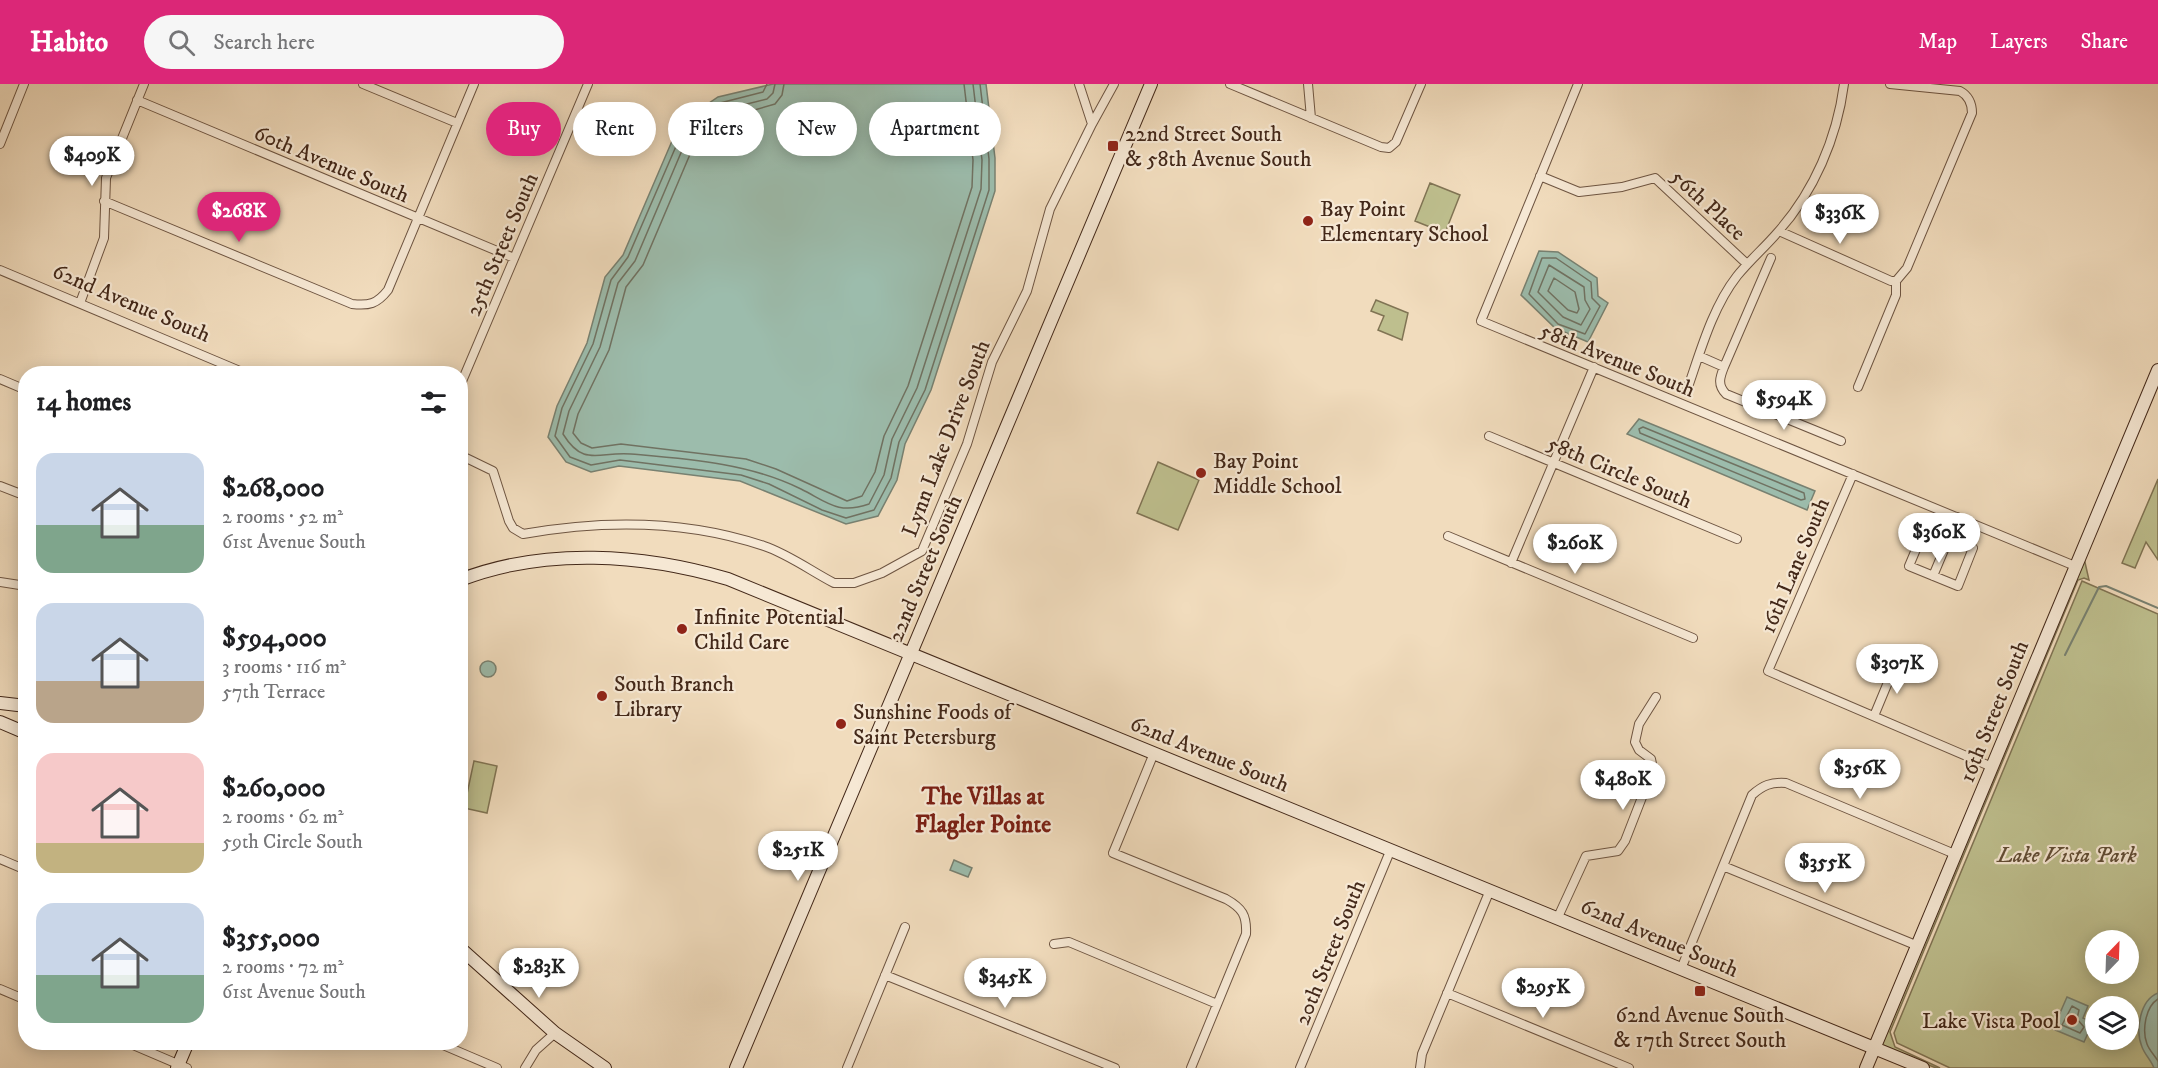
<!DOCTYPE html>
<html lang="en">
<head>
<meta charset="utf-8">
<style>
  body { margin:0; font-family:"IM FELL DW Pica",serif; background:#f6f6f6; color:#202124; height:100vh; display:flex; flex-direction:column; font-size:22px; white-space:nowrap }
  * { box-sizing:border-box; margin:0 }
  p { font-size:20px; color:#757577 }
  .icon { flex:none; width:33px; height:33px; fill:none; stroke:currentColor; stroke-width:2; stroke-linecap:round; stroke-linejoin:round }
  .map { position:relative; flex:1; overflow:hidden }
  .panel { position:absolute; left:18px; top:282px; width:450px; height:684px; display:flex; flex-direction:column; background:#fff; border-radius:24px; box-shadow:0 3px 15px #0003 }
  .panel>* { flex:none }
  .top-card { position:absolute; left:486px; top:18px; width:570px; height:54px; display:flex; gap:12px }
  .needle { width:39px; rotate:23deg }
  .tools { position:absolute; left:2085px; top:846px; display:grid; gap:12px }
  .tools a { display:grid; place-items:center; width:54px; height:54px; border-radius:50%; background:#fff; box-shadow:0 3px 15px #0003; font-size:30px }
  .price { position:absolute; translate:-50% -51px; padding:0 14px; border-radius:21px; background:#fff; color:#222; font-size:20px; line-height:39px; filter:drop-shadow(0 2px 3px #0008) }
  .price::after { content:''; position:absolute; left:50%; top:36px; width:18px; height:14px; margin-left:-9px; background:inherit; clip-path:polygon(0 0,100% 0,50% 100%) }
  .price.on { background:#db2777; color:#fff }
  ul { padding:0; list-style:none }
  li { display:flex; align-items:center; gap:18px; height:150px; padding:0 18px }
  li span { display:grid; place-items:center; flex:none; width:168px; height:120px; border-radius:18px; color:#555 }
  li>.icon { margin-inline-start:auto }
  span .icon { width:72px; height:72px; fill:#fffc; stroke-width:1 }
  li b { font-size:26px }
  h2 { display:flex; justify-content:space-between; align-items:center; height:72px; padding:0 18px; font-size:26px }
  .pill { padding:0 21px; border-radius:27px; background:#fff; box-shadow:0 3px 15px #0003; font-size:21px; line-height:54px }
  .pill.on { background:#db2777; color:#fff }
  header { display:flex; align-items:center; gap:36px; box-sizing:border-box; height:84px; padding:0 30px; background:#db2777; color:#fff }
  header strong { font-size:28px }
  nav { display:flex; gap:33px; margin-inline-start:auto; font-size:21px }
  .search { width:420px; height:54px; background:#f6f6f6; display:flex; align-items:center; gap:15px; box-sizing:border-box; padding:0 21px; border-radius:33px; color:#757577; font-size:22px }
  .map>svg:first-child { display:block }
  .park { fill:#bebf8e; stroke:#807454; stroke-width:1.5; fill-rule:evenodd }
  .water { fill:#9cbcac; stroke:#788171; stroke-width:1.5 }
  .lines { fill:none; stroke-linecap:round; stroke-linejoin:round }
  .shore { stroke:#707262; stroke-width:1.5 }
  .stream { stroke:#788171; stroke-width:2 }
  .street-casing { stroke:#6e5542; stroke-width:10 }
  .secondary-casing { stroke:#432819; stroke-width:14 }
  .street { stroke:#f6e8d4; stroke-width:8 }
  .secondary { stroke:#f6e8d4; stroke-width:12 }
  .poi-dot { fill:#8f2418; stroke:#f6e8d4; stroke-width:2 }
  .labels { text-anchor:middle; stroke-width:4.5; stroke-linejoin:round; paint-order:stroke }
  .poi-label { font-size:22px; fill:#432819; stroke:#f6e8d4; text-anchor:start }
  .street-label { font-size:22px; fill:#432819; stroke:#f6e8d4 }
  .park-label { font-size:22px; font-style:italic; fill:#624e36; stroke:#f6e8d4 }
  .neighbourhood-label { font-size:24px; font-weight:bold; fill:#7a1f14; stroke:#f6e8d4 }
</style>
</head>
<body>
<header>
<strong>Habito</strong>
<div class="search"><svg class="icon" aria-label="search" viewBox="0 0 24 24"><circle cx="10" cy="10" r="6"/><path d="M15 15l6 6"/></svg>Search here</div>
<nav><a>Map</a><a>Layers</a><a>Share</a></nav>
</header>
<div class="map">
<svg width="2158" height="984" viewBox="0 0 2158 984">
  <rect width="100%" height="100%" fill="#f1dcbd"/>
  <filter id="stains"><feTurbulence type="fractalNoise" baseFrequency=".00333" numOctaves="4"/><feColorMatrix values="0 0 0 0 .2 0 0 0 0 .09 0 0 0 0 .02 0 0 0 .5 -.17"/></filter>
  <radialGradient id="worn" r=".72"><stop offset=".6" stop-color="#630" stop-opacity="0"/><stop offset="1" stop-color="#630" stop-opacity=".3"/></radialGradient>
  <path class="park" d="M 1430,99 L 1460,111 L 1445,149 L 1415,137 Z
    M 1376,216 L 1408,229 L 1402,256 L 1378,246 L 1384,232 L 1371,227 Z
    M 1158,378 L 1199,396 L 1178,446 L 1137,429 Z
    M 2158,395 L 2158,476 L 2146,458 L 2135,484 L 2122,479 Z
    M 2084,474 L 2089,496 L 2084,494 L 2078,496 L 1890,948 L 1895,963 L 1940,984 L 1936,984 L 1880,961 Z
    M 2082,497 L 2158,530 L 2158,984 L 1950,984 L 1897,959 L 1894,949 ZM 2096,856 L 2128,856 L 2128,890 L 2096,890 ZM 2096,922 L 2128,922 L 2128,956 L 2096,956 Z
    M 474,677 L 497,682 L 487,729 L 464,724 Z"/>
  <path class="water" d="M 773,0 L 986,0 L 995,74 L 995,107 L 931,306 L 905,360 L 897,396 L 878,432 L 846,440 L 740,397 L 619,382 L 591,388 L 566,378 L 548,353 L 557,322 L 587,259 L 605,193 L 623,171 L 672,57 L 690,32 L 718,13 Z
    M 1539,167 L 1558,168 L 1597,194 L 1598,212 L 1608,219 L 1588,258 L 1555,244 L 1521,211 Z
    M 1639,335 L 1815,407 L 1807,426 L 1627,350 Z
    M480 585a8 8 0 1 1 16 0a8 8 0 1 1-16 0Z
    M 954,776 L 972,784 L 968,793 L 950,786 Z
    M 2158,909 L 2158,984 L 2154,984 C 2151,976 2145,971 2142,963 C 2135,946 2140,916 2158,909 Z
    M 2067,913 L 2088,922 L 2083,934 L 2093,938 L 2084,958 L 2053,945 Z"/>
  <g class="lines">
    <path class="shore" d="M 767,0 L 763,8 L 720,19 L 695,36 L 677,60 L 628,173 L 611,196 L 593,260 L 562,324 L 555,352 L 570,373 L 591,381 L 620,376 L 741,391 L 769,400 L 822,426 L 846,434 L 874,426 L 891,394 L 899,358 L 925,306 L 989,106 L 989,75 L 980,0
      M 775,0 L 773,9 L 767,15 L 723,26 L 700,42 L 683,64 L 635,177 L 618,199 L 600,263 L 569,327 L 563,350 C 584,384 599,367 631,370 C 688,375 749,379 801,405 C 827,418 838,431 869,420 L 884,391 L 892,355 L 917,304 L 981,105 L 982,76 L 973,0
      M 784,0 L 782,11 L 775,20 L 727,34 L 706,48 L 691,68 L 643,181 L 626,203 L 609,266 L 578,330 L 573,349 L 581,359 L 592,364 L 621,360 L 746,375 L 776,385 L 847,417 L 862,412 L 875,388 L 884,352 L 908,302 L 972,103 L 973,76 L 964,0
      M 1542,174 L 1556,174 L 1591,198 L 1592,214 L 1600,222 L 1585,250 L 1558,240 L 1529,210 Z
      M 1549,181 L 1584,203 L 1585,216 L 1590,225 L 1581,241 L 1563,233 L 1538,208 Z
      M 1554,194 L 1575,208 L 1579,225 L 1577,229 L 1568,226 L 1548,207 Z
      M 1643,343 L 1804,409 L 1805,415 L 1801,416 L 1640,349 L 1639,345 Z
      M 2158,915 C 2145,923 2142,947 2147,960 C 2149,966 2155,972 2158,977
      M 2072,922 L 2079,926 L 2077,935 L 2084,943 L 2080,949 L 2062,941 Z"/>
    <path class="stream" d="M 2065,571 L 2099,503 L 2106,502 L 2158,524"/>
    <defs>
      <path id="street" d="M 363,0 L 457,39
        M 1230,0 L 1381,63 L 1389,64 L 1396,58 L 1421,0
        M 1308,0 L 1311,34
        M 1578,0 L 1481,237 L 2075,482
        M 137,16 L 514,174
        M 1092,40 L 1114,0
        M 0,60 L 24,0
        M 1540,92 L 1579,108 L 1622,103 L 1655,94 L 1747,180
        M 104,117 L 352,220 C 369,222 377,220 388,206 L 474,0
        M 1779,147 L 1891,197 L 1896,197
        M 0,186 L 247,290
        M 80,219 L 104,154 L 106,94 L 144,0
        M 1699,272 L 1724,283 L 1771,174
        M 1724,283 C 1720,293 1717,301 1726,310 L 1841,357
        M 0,295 L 26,306
        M 460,302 L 588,0
        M 1858,303 L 1896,211 L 1896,197 L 1907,184 L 1972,29 C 1972,19 1969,12 1960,7 L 1890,0
        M 1687,306 C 1700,269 1712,224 1737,192 C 1749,177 1764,164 1777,149 C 1814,108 1837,54 1844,0
        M 1489,352 L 1737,455
        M 460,371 L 493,387 L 509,437 L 513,444 L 523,450 C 602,436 687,436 764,462 C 788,470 811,487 834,499 L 854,499 L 882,489 L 922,467 L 967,360 L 992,278 L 1027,207 L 1050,125 L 1092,40 L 1079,0
        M 1853,390 L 1768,587 L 1992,683
        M 0,402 L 26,412
        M 1448,452 L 1693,554
        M 460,477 L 466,494
        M 1511,479 L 1594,283
        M 1933,492 L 1949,454 L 1925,444 L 1909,482 L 1958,502 L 1973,464 L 1949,454 L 1957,433
        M 0,498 L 26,502
        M 1874,632 L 1896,579
        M 1154,669 L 1113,769 L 1226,815 C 1242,824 1247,831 1246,850 L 1191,984
        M 0,775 L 26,786
        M 1723,782 L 1918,862
        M 1558,833 L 1586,772 L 1618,767 L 1625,757 L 1653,685 L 1651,675 L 1639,666 L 1635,658 L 1639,640 L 1656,613
        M 1054,860 L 1069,858 L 1217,920
        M 1681,885 L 1752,711 C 1763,701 1771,698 1786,699 L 1957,771
        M 885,891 L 1115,984
        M 0,905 L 26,916
        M 1447,909 L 1629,984
        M 126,958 L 187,984
        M 436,958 L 497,984
        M 525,984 L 536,966 L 555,949
        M 847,984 L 905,843
        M 1300,984 L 1391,765
        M 1420,984 L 1422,970 L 1490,806"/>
      <path id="secondary" d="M 460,496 C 545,463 643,470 728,495 L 1923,984
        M 0,619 L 26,622
        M 0,638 L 26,649
        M 460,864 L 555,949 L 605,984
        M 177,984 L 188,958
        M 736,984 L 1151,0
        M 1866,984 L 2158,286"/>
    </defs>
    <use href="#street" class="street-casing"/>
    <use href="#secondary" class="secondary-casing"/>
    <use href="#street" class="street"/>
    <use href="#secondary" class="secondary"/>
  </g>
  <g class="poi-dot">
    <rect x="1107" y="56" width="12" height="12" rx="3"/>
    <circle cx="1308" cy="137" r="6"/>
    <circle cx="1201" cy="389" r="6"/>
    <circle cx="682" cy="545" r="6"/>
    <circle cx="602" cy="612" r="6"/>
    <circle cx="841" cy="640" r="6"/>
    <rect x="1694" y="901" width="12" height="12" rx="3"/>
    <circle cx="2072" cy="936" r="6"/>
  </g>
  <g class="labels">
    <g class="poi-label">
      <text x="1125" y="57">22nd Street South<tspan x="1125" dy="25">&amp; 58th Avenue South</tspan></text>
      <text x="1320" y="132">Bay Point<tspan x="1320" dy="25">Elementary School</tspan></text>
      <text x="1213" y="384">Bay Point<tspan x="1213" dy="25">Middle School</tspan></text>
      <text x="694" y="540">Infinite Potential<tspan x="694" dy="25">Child Care</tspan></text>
      <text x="614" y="607">South Branch<tspan x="614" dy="25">Library</tspan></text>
      <text x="853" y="635">Sunshine Foods of<tspan x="853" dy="25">Saint Petersburg</tspan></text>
      <text x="1700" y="938" text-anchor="middle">62nd Avenue South<tspan x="1700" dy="25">&amp; 17th Street South</tspan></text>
      <text x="2060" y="944" text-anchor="end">Lake Vista Pool</text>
    </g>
    <g class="street-label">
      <text transform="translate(332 79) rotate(23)" y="8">60th Avenue South</text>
      <text transform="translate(1709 120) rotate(43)" y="8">56th Place</text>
      <text transform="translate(501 160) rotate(-67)" y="8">25th Street South</text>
      <text transform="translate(132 218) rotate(23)" y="8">62nd Avenue South</text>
      <text transform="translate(1618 275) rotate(22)" y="8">58th Avenue South</text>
      <text transform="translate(945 354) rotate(-69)" y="8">Lynn Lake Drive South</text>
      <text transform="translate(1620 387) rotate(23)" y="8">58th Circle South</text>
      <text transform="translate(1794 481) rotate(-67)" y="8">16th Lane South</text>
      <text transform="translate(924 484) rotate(-67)" y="8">22nd Street South</text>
      <text transform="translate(1993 627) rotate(-68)" y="8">16th Street South</text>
      <text transform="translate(1210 669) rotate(22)" y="8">62nd Avenue South</text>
      <text transform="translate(1660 853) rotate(23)" y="8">62nd Avenue South</text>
      <text transform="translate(1329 868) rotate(-68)" y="8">20th Street South</text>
    </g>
    <g class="park-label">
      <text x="2067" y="778">Lake Vista Park</text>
    </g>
    <g class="neighbourhood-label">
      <text x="983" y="720">The Villas at<tspan x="983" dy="28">Flagler Pointe</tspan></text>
    </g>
  </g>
  <rect width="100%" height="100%" filter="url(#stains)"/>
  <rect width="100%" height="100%" fill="url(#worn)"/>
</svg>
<div class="tools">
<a><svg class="needle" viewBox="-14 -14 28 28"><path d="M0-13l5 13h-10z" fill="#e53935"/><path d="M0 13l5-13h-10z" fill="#757577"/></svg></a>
<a><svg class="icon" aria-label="layers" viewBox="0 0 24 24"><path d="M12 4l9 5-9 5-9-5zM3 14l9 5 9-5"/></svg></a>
</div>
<b class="price" style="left:92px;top:103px">$409K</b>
<b class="price on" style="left:239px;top:159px">$268K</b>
<b class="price" style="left:1840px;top:161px">$336K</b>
<b class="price" style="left:1784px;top:347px">$594K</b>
<b class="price" style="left:1939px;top:480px">$360K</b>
<b class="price" style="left:1575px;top:491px">$260K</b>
<b class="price" style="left:1897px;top:611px">$307K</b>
<b class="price" style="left:1860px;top:716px">$356K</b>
<b class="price" style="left:1623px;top:727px">$480K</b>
<b class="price" style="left:798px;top:798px">$251K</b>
<b class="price" style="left:1825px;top:810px">$355K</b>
<b class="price" style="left:539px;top:915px">$283K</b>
<b class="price" style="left:1005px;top:925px">$345K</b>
<b class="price" style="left:1543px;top:935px">$295K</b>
<div class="top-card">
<a class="pill on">Buy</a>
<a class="pill">Rent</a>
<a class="pill">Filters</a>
<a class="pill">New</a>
<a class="pill">Apartment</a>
</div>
<section class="panel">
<h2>14 homes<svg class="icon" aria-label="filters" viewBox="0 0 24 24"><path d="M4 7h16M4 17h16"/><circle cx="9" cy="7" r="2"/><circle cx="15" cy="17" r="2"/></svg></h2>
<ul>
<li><span style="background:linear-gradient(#c9d6e8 60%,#7fa58c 0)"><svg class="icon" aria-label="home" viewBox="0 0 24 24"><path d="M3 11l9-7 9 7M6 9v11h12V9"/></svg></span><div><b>$268,000</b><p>2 rooms · 52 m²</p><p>61st Avenue South</p></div></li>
<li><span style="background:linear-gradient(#c9d6e8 65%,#b9a48a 0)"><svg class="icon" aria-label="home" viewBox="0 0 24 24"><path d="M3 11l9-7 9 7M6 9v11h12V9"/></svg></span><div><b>$594,000</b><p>3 rooms · 116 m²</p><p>57th Terrace</p></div></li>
<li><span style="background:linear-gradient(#f6c9c9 75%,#c2b280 0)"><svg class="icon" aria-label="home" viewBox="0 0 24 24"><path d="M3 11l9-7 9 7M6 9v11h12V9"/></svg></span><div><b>$260,000</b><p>2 rooms · 62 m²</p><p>59th Circle South</p></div></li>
<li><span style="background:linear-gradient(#c9d6e8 60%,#7fa58c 0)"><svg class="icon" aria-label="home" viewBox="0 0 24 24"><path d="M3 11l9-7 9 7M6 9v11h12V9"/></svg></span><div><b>$355,000</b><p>2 rooms · 72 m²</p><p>61st Avenue South</p></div></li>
</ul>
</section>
</div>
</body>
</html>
